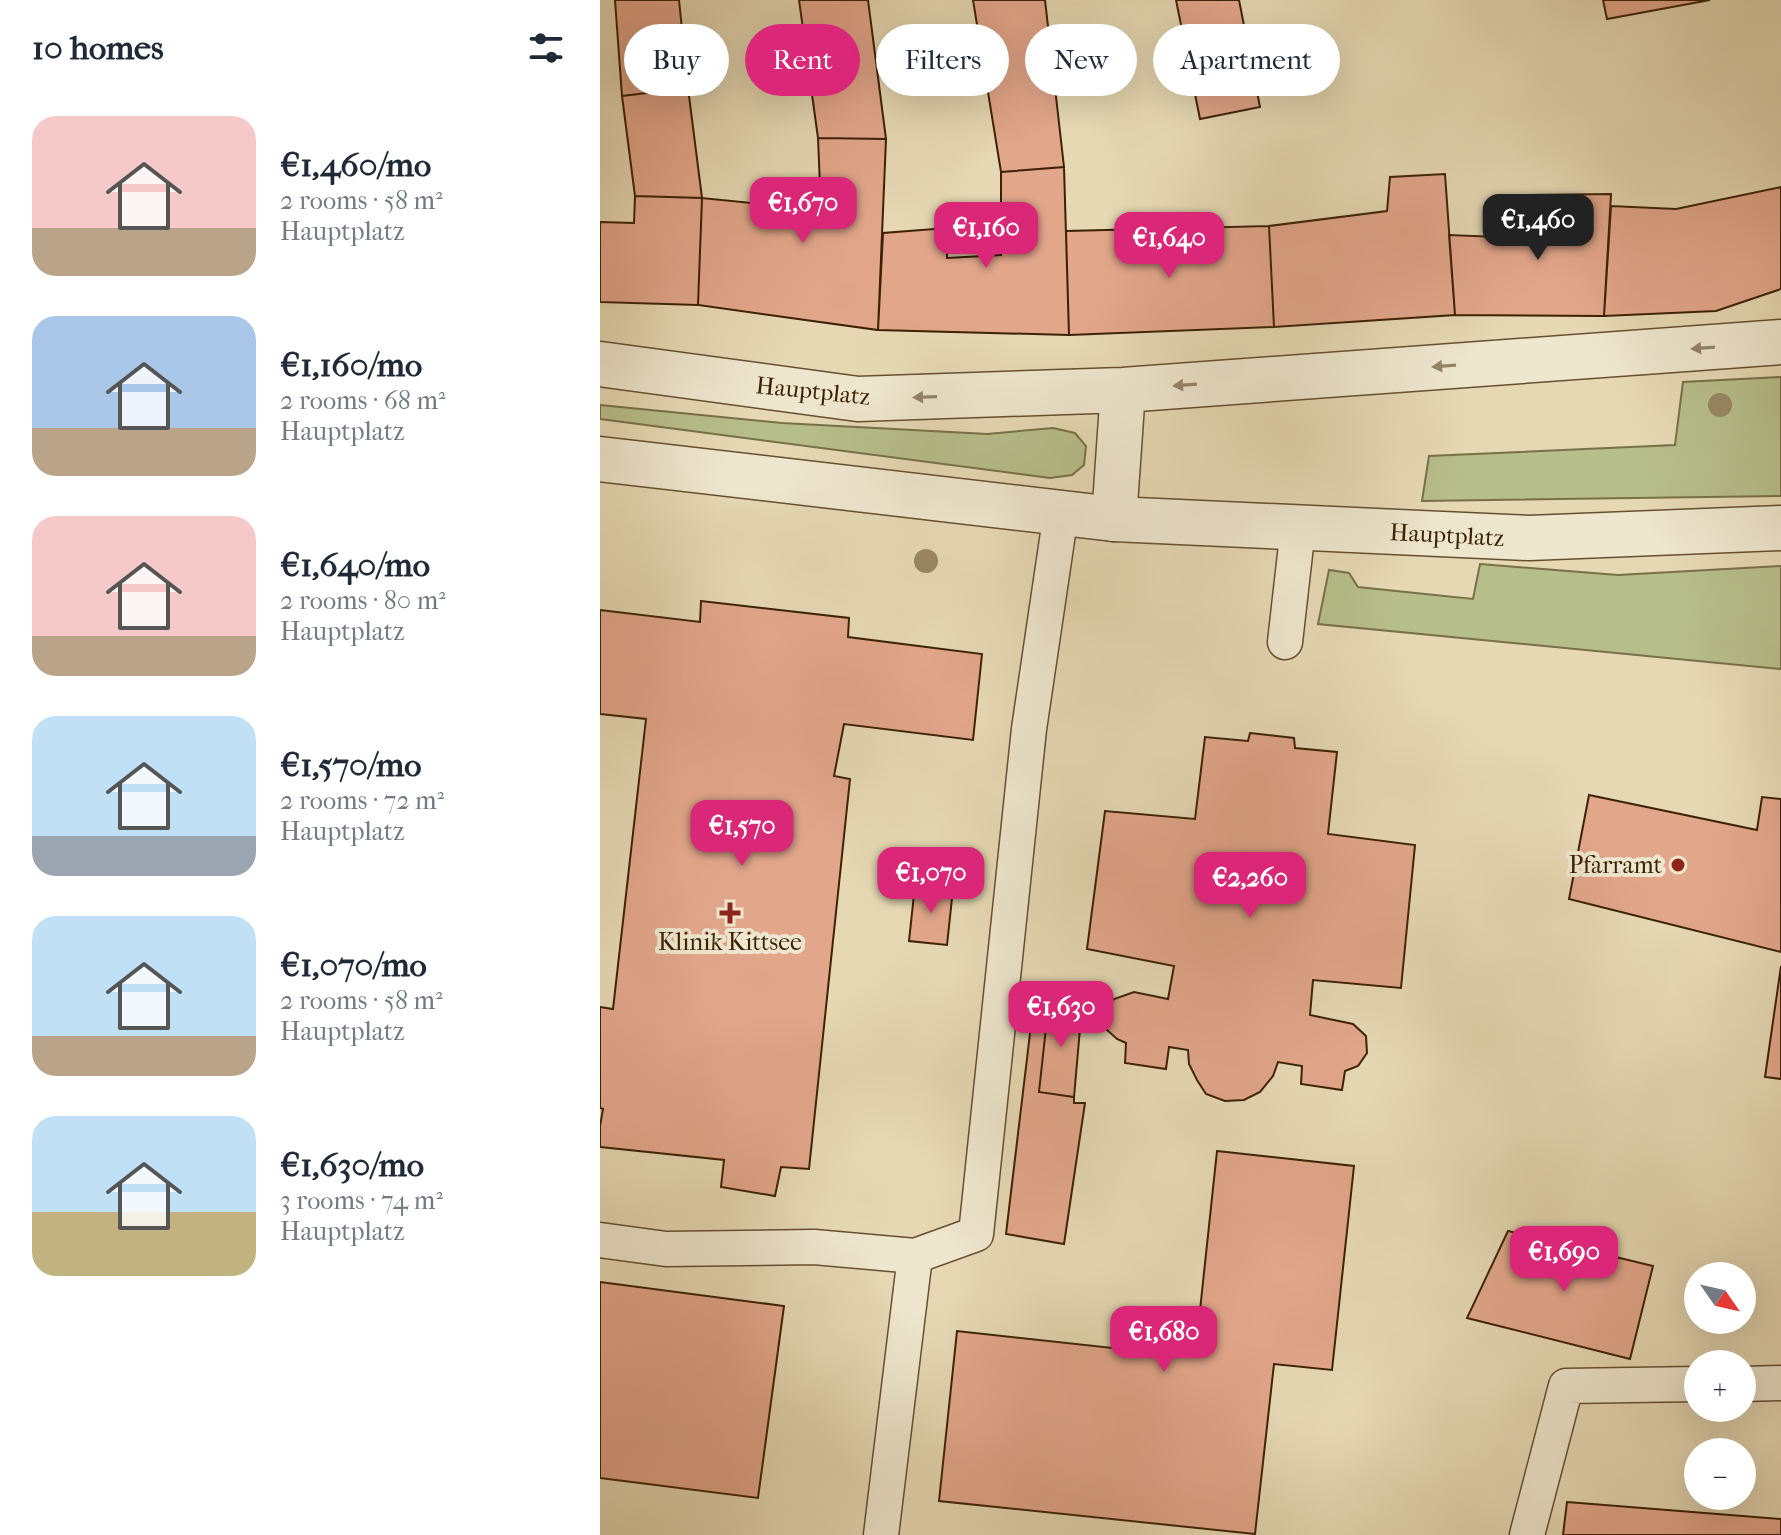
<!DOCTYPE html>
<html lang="en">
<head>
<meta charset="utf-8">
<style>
  body { margin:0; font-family:"IM FELL French Canon",serif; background:#f6f6f7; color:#1f2937; height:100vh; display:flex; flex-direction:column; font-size:30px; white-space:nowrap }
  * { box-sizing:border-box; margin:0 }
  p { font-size:26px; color:#747a83 }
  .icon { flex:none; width:44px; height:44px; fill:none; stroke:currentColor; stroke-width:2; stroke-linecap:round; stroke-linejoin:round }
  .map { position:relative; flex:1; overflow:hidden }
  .drawer { display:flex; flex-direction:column; background:#fff; width:600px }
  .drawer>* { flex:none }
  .guide { position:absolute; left:24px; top:24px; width:760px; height:72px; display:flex; gap:16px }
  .needle { width:52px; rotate:124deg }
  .tools { position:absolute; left:1084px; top:1262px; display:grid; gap:16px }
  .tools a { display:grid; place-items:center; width:72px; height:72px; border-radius:50%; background:#fff; box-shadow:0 8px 32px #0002; font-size:40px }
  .price { position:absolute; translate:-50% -68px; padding:0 18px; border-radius:16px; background:#db2777; color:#fff; font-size:26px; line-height:52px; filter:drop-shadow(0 2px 4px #0008) }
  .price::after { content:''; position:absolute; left:50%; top:48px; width:24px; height:18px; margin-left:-12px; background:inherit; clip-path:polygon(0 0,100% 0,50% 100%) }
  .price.current { background:#222; color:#fff }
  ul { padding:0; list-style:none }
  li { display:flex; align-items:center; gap:24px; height:200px; padding:0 32px }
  li span { display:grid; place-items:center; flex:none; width:224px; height:160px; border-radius:24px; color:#555 }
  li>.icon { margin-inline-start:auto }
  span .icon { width:96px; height:96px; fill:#fffc; stroke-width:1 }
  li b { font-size:34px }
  h2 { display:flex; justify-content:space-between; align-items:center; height:96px; padding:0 32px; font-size:34px }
  .chip { padding:0 28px; border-radius:36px; background:#fff; box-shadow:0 8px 32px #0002; font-size:28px; line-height:72px }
  .chip.current { background:#db2777; color:#fff }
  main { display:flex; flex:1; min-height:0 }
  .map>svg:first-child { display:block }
  .green { fill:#b6be8b; stroke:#797048; stroke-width:2 }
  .building { fill:#e2a68b; stroke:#3c2104; stroke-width:2 }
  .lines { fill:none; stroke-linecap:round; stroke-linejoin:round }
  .service-casing { stroke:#664f30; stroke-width:37 }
  .minor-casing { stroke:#664f30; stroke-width:47 }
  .tertiary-casing { stroke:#664f30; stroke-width:47 }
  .service { stroke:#eee6ce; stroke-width:34 }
  .minor { stroke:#eee6ce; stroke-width:44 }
  .tertiary { stroke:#eee6ce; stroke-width:44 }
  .tree { fill:#998965 }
  .oneway { fill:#958469 }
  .poi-dot { fill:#8f2418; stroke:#eee6ce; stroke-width:3 }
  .labels { text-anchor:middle; stroke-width:8; stroke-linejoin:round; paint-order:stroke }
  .street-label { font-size:24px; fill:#3c2104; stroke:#eee6ce }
  .poi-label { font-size:24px; fill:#3c2104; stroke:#eee6ce; text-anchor:end }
</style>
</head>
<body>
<main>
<section class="drawer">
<h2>10 homes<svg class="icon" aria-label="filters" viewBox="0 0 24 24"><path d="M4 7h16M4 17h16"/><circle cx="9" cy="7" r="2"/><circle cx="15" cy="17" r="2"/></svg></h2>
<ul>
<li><span style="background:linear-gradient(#f6c9c9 70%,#b9a48a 0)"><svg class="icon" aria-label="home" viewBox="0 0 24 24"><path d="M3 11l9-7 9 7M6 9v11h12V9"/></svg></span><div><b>€1,460/mo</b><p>2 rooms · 58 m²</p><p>Hauptplatz</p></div></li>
<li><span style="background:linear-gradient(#a9c7e8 70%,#b9a48a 0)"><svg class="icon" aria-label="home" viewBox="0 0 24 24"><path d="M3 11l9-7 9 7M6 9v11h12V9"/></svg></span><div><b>€1,160/mo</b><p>2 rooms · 68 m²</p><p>Hauptplatz</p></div></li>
<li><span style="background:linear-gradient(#f6c9c9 75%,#b9a48a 0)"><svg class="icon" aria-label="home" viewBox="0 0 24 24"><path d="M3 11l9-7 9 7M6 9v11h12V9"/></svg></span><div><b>€1,640/mo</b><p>2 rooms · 80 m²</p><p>Hauptplatz</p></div></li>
<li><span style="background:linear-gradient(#bfe0f5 75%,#9aa5b1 0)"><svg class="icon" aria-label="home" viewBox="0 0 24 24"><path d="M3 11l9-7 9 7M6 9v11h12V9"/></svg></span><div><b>€1,570/mo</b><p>2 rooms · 72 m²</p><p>Hauptplatz</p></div></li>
<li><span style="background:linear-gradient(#bfe0f5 75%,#b9a48a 0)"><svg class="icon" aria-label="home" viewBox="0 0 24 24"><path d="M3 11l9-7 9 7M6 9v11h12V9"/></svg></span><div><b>€1,070/mo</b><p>2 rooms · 58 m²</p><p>Hauptplatz</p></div></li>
<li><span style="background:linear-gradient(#bfe0f5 60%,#c2b280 0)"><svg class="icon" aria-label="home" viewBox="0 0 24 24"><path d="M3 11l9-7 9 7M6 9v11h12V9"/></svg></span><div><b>€1,630/mo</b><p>3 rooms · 74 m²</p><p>Hauptplatz</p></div></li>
</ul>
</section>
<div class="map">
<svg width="1181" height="1535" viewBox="0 0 1181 1535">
  <rect width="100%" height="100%" fill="#e5d8b3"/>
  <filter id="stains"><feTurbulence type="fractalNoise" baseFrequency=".0025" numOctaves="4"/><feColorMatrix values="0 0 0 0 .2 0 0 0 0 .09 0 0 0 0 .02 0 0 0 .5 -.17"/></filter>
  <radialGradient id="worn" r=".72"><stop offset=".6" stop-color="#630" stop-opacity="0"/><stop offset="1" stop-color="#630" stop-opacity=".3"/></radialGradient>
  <path class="green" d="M 1181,377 L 1181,496 L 822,501 L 829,456 L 1075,445 L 1083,382 Z
    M 0,405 L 182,423 L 387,434 L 453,428 L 475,433 L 486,446 L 484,465 L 472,475 L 450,478 L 0,419 Z
    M 880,564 L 1018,575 L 1181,566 L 1181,669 L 718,624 L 729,570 L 749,573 L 758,587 L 873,599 Z"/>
  <path class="building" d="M 15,0 L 79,0 L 88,88 L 22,96 Z
    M 199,0 L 268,0 L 286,139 L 218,138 Z
    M 373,0 L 445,0 L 464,167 L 401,172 Z
    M 576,0 L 639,0 L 660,107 L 600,119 Z
    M 1003,0 L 1110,0 L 1007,19 Z
    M 88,88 L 102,198 L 35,196 L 22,96 Z
    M 218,138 L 286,139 L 278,330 L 98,305 L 102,198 L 221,210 Z
    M 464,167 L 469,335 L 278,330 L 283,233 L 347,228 L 347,258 L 401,255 L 401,172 Z
    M 845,174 L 855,315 L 674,327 L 669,226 L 787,211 L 790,177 Z
    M 1181,187 L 1181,289 L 1116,311 L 1004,316 L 1011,206 L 1076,209 Z
    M 1011,194 L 1004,316 L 855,315 L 849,235 L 923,238 L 928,195 Z
    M 35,196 L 102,198 L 98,305 L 0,302 L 0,222 L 34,223 Z
    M 669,226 L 674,327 L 469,335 L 466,231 Z
    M 101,601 L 249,618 L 248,637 L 382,654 L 373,740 L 244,724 L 234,776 L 250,779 L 209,1169 L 181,1167 L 175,1196 L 121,1187 L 124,1160 L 0,1147 L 0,1126 L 3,1109 L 0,1108 L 0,1007 L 13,1009 L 46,719 L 0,714 L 0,610 L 100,622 Z
    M 650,733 L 694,738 L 695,748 L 737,752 L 728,834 L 815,845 L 801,988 L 713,980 L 710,1015 L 753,1024 L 766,1036 L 767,1053 L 758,1066 L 745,1071 L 742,1090 L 701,1084 L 702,1066 L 678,1062 L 673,1076 L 660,1092 L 644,1100 L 625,1101 L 606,1094 L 597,1080 L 589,1064 L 588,1050 L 569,1047 L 566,1069 L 525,1063 L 526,1043 L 517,1039 L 507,1030 L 503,1010 L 514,999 L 534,992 L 568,999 L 574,966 L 487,949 L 505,811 L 595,819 L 605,737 L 648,741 Z
    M 989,795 L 1157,830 L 1162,797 L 1181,799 L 1181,952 L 969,899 Z
    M 315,885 L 353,889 L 347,945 L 309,941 Z
    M 1181,966 L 1181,1079 L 1165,1077 Z
    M 434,1000 L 449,1000 L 439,1092 L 474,1097 L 474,1103 L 485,1103 L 464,1244 L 406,1234 Z
    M 449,1000 L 482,1006 L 474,1097 L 439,1092 Z
    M 617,1151 L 754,1166 L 732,1370 L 674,1364 L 655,1534 L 339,1501 L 357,1331 L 595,1357 Z
    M 908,1231 L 1053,1266 L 1030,1359 L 867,1318 Z
    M 0,1282 L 184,1306 L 158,1498 L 0,1478 Z
    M 967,1502 L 1181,1519 L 1181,1535 L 963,1535 Z"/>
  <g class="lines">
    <defs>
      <path id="service" d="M 685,642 L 698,528
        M 0,1240 L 66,1249 L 214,1247 L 315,1256
        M 1142,1384 L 1181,1383
        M 281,1535 L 315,1256 L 376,1234 L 429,729 L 461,513
        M 927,1535 L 966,1386 L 1098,1384"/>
      <path id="minor" d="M 0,364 L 258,399 L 523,390 L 1181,342
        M 514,519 L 523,390"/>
      <path id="tertiary" d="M 0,459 L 514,519 L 929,538 L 1181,528"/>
    </defs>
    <use href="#service" class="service-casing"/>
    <use href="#minor" class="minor-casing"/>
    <use href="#tertiary" class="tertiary-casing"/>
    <use href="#service" class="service"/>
    <use href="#minor" class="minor"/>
    <use href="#tertiary" class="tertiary"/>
  </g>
  <g class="tree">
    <circle cx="1120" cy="405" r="12"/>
    <circle cx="326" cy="561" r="12"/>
  </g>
  <defs><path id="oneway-solid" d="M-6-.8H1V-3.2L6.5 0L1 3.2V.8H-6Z" transform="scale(2)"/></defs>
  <g class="oneway">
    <use href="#oneway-solid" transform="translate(1103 348) rotate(176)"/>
    <use href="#oneway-solid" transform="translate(844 366) rotate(176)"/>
    <use href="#oneway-solid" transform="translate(585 385) rotate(176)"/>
    <use href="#oneway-solid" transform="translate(325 397) rotate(178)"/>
  </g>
  <g class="poi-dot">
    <circle cx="1078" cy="865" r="8"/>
    <path d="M126 901h8v8h8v8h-8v8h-8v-8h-8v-8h8z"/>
  </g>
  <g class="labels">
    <g class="street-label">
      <text transform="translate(213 391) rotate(6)" y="8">Hauptplatz</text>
      <text transform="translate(847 535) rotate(3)" y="8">Hauptplatz</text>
    </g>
    <g class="poi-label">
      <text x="1062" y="873">Pfarramt</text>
      <text x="130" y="950" text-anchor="middle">Klinik Kittsee</text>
    </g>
  </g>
  <rect width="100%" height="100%" filter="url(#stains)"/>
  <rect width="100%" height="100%" fill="url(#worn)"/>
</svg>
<div class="tools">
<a><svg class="needle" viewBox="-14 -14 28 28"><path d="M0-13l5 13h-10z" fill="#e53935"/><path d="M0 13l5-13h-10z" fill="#747a83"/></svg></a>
<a>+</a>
<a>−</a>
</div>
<b class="price" style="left:203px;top:245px">€1,670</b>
<b class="price current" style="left:938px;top:262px">€1,460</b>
<b class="price" style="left:386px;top:270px">€1,160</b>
<b class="price" style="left:569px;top:280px">€1,640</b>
<b class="price" style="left:142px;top:868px">€1,570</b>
<b class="price" style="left:331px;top:915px">€1,070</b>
<b class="price" style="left:650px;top:920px">€2,260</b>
<b class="price" style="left:461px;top:1049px">€1,630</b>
<b class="price" style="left:964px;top:1294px">€1,690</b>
<b class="price" style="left:564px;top:1374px">€1,680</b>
<div class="guide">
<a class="chip">Buy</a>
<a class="chip current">Rent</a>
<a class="chip">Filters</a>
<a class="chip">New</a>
<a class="chip">Apartment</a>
</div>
</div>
</main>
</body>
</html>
